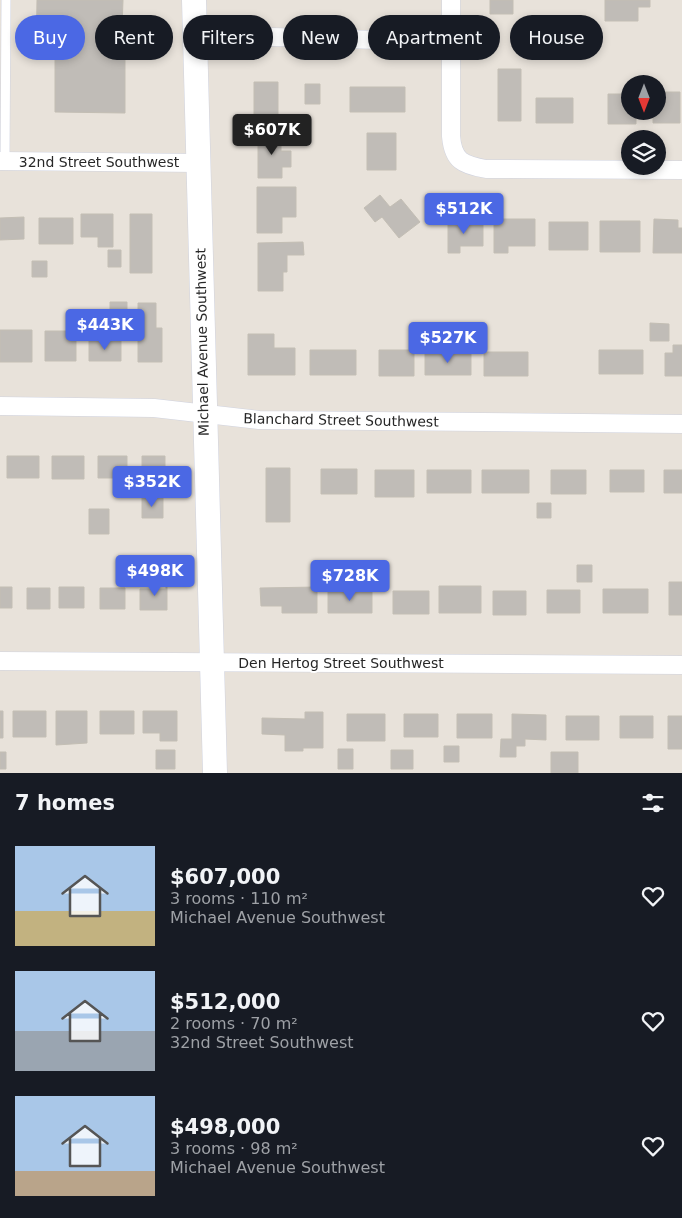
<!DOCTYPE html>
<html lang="en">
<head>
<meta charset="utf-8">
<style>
  body { margin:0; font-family:"DejaVu Sans",sans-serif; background:#20242c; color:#f1f3f6; height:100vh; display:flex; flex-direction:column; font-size:19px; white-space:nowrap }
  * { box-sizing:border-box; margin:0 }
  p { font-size:16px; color:#9ea1a6 }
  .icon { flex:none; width:28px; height:28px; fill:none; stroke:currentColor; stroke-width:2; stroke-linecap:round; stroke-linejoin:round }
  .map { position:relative; height:773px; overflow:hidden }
  .side { display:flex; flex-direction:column; background:#171b24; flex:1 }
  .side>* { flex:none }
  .banner { position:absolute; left:15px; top:15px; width:652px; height:45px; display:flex; gap:10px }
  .needle { width:32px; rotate:180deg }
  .tools { position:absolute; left:621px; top:75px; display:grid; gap:10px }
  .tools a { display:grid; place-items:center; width:45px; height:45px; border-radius:50%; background:#171b24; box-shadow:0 2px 8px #0003; font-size:25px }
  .price { position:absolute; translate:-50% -42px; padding:0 11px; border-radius:5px; background:#4b68e4; color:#fff; font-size:16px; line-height:32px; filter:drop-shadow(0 1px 2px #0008) }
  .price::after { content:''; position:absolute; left:50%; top:30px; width:15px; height:11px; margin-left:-8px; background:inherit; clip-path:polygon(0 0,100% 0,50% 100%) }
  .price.selected { background:#222; color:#fff }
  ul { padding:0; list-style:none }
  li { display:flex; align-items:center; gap:15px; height:125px; padding:0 15px }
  li span { display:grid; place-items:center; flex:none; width:140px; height:100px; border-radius:0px; color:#555 }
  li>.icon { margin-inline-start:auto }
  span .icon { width:60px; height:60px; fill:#fffc; stroke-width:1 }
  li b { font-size:21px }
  h2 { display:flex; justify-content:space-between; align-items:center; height:60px; padding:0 15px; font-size:21px }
  .tag { padding:0 18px; border-radius:22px; background:#171b24; box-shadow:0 2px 8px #0003; font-size:18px; line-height:45px }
  .tag.selected { background:#4b68e4; color:#fff }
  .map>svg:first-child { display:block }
  .building { fill:#c0bcb7; stroke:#c3beb4 }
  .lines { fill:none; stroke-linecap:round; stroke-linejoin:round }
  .lane-casing { stroke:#d0d3df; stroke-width:10 }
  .street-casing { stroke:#d0d3df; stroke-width:19 }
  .secondary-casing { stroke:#d0d3df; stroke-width:25 }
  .lane { stroke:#fff; stroke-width:9 }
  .street { stroke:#fff; stroke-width:18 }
  .secondary { stroke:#fff; stroke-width:24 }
  .labels { text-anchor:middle; stroke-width:4; stroke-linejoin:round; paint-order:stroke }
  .street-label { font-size:14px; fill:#272727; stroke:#fff }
</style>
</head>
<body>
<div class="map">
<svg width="682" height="773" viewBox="0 0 682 773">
  <rect width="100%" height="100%" fill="#e8e2da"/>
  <path class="building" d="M 37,0 L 123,0 L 122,28 L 133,28 L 133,59 L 125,59 L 125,113 L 55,112 L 55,58 L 36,58 Z
    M 490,0 L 513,0 L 513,14 L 490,14 Z
    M 605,0 L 650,0 L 650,7 L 638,7 L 638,21 L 605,21 Z
    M 498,69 L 521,69 L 521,121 L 498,121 Z
    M 254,82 L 278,82 L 278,119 L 254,119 Z
    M 305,84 L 320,84 L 320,104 L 305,104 Z
    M 350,87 L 405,87 L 405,112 L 350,112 Z
    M 658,92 L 680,92 L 680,123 L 653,123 L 653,111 L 658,111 Z
    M 608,94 L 630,94 L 630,111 L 636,111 L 636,124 L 608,124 Z
    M 536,98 L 573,98 L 573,123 L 536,123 Z
    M 258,133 L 281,133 L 281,151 L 291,151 L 291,167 L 282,167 L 282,178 L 258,178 Z
    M 367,133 L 396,133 L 396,170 L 367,170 Z
    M 257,187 L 296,187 L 296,217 L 282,217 L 282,233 L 257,233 Z
    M 380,195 L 390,207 L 401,199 L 420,222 L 399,238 L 382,217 L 375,222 L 364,208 Z
    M 81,214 L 113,214 L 113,247 L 98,247 L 98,237 L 81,237 Z
    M 130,214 L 152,214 L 152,273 L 130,273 Z
    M 24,217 L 24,239 L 0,240 L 0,218 Z
    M 39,218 L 73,218 L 73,244 L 39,244 Z
    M 494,219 L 535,219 L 535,246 L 508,246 L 508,253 L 494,253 Z
    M 654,219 L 678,220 L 678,228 L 682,228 L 682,253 L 653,253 Z
    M 448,221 L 483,221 L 483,246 L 460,246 L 460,253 L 448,253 Z
    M 600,221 L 640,221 L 640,252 L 600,252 Z
    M 549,222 L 588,222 L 588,250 L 549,250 Z
    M 303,242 L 304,255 L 287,255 L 287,272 L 283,272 L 283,291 L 258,291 L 258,243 Z
    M 108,250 L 121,250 L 121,267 L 108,267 Z
    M 32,261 L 47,261 L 47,277 L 32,277 Z
    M 110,302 L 127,302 L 127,321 L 110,321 Z
    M 138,303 L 156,303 L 156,328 L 162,328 L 162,362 L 138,362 Z
    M 650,323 L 669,324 L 669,341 L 650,341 Z
    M 0,330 L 32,330 L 32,362 L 0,362 Z
    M 45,331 L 76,331 L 76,361 L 45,361 Z
    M 248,334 L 274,334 L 274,348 L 295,348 L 295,375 L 248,375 Z
    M 89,340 L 121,340 L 121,361 L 89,361 Z
    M 673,345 L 682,345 L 682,376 L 665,376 L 665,353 L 673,353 Z
    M 310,350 L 356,350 L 356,375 L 310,375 Z
    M 379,350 L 414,350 L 414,376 L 379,376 Z
    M 599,350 L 643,350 L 643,374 L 599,374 Z
    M 484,352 L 528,352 L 528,376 L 484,376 Z
    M 425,353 L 471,353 L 471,375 L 425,375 Z
    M 7,456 L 39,456 L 39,478 L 7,478 Z
    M 52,456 L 84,456 L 84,479 L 52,479 Z
    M 98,456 L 127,456 L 127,478 L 98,478 Z
    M 142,456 L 165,456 L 165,489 L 142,489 Z
    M 266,468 L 290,468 L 290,522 L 266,522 Z
    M 321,469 L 357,469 L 357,494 L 321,494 Z
    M 375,470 L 414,470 L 414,497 L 375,497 Z
    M 427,470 L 471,470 L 471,493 L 427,493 Z
    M 482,470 L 529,470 L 529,493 L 482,493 Z
    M 551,470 L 586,470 L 586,494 L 551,494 Z
    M 610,470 L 644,470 L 644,492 L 610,492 Z
    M 664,470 L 682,470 L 682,493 L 664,493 Z
    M 142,497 L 163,497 L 163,518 L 142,518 Z
    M 537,503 L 551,503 L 551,518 L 537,518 Z
    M 89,509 L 109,509 L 109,534 L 89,534 Z
    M 577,565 L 592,565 L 592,582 L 577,582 Z
    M 166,575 L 175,575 L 175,582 L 167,582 L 167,610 L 140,610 L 140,589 L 166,589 Z
    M 669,582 L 682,582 L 682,615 L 669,615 Z
    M 439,586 L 481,586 L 481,613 L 439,613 Z
    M 0,587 L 12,587 L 12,608 L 0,608 Z
    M 59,587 L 84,587 L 84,608 L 59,608 Z
    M 317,587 L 317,613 L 282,613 L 282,606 L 261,606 L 260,588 Z
    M 27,588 L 50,588 L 50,609 L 27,609 Z
    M 100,588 L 125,588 L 125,609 L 100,609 Z
    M 603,589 L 648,589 L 648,613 L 603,613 Z
    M 328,590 L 372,590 L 372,613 L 328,613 Z
    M 547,590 L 580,590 L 580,613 L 547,613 Z
    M 393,591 L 429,591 L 429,614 L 393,614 Z
    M 493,591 L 526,591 L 526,615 L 493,615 Z
    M 0,711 L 3,711 L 3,738 L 0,738 Z
    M 13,711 L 46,711 L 46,737 L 13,737 Z
    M 56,711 L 87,711 L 87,743 L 56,745 Z
    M 100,711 L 134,711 L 134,734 L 100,734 Z
    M 143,711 L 177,711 L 177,741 L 160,741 L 160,733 L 143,733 Z
    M 305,712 L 323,712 L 323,748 L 303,748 L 303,751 L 285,751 L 285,735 L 262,734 L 262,718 L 305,719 Z
    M 347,714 L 385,714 L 385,741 L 347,741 Z
    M 404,714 L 438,714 L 438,737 L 404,737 Z
    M 457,714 L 492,714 L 492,738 L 457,738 Z
    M 512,714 L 546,715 L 546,740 L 525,739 L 525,746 L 516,746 L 516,757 L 500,757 L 501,739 L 512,739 Z
    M 566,716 L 599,716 L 599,740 L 566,740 Z
    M 620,716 L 653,716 L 653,738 L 620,738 Z
    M 668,716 L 682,716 L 682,749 L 668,749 Z
    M 444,746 L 459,746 L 459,762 L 444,762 Z
    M 338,749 L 353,749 L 353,769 L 338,769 Z
    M 156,750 L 175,750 L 175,769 L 156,769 Z
    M 391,750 L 413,750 L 413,769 L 391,769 Z
    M 0,752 L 6,752 L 6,769 L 0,769 Z
    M 551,752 L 578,752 L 578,773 L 551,773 Z"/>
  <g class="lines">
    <defs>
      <path id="lane" d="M 5,161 L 6,0"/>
      <path id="street" d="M 451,0 L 451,136 C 453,161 463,165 486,169 L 682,170
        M 195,35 L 451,42
        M 0,161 L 198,163
        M 0,406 L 154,408 L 259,420 L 682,424
        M 0,661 L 682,665"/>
      <path id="secondary" d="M 194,0 L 215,773"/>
    </defs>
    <use href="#lane" class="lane-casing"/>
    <use href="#street" class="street-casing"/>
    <use href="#secondary" class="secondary-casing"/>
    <use href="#lane" class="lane"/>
    <use href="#street" class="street"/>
    <use href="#secondary" class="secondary"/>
  </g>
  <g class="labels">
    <g class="street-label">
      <text x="99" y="167">32nd Street Southwest</text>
      <text transform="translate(202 342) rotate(-91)" y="5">Michael Avenue Southwest</text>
      <text transform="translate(341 420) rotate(1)" y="5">Blanchard Street Southwest</text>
      <text x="341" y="668">Den Hertog Street Southwest</text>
    </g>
  </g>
</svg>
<div class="tools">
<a><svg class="needle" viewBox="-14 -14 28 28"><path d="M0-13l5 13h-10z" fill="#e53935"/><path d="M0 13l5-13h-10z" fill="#9ea1a6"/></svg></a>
<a><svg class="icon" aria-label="layers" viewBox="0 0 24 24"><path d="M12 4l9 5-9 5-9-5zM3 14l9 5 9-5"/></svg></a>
</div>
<b class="price selected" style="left:272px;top:156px">$607K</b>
<b class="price" style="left:464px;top:235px">$512K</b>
<b class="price" style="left:105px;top:351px">$443K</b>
<b class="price" style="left:448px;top:364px">$527K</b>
<b class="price" style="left:152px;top:508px">$352K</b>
<b class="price" style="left:155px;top:597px">$498K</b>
<b class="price" style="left:350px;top:602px">$728K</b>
<div class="banner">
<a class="tag selected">Buy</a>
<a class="tag">Rent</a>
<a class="tag">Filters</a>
<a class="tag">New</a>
<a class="tag">Apartment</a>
<a class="tag">House</a>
</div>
</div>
<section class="side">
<h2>7 homes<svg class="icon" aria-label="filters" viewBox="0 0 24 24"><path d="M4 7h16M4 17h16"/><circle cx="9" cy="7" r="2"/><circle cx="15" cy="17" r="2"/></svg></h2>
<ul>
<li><span style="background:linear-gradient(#a9c7e8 65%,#c2b280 0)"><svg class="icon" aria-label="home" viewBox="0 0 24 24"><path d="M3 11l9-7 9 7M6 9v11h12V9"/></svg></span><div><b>$607,000</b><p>3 rooms · 110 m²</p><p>Michael Avenue Southwest</p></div><svg class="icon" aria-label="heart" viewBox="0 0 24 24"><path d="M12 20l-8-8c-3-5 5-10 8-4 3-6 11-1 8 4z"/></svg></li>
<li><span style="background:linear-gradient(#a9c7e8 60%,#9aa5b1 0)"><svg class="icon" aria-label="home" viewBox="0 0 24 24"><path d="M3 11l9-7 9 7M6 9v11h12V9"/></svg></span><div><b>$512,000</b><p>2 rooms · 70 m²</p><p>32nd Street Southwest</p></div><svg class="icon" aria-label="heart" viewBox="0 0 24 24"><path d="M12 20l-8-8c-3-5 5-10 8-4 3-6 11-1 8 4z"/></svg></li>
<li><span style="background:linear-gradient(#a9c7e8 75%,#b9a48a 0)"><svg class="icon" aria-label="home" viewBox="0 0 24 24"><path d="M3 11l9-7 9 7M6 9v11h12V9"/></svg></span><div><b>$498,000</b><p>3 rooms · 98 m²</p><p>Michael Avenue Southwest</p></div><svg class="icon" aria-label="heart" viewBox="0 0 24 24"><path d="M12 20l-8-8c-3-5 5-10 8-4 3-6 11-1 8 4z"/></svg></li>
</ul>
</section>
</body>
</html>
